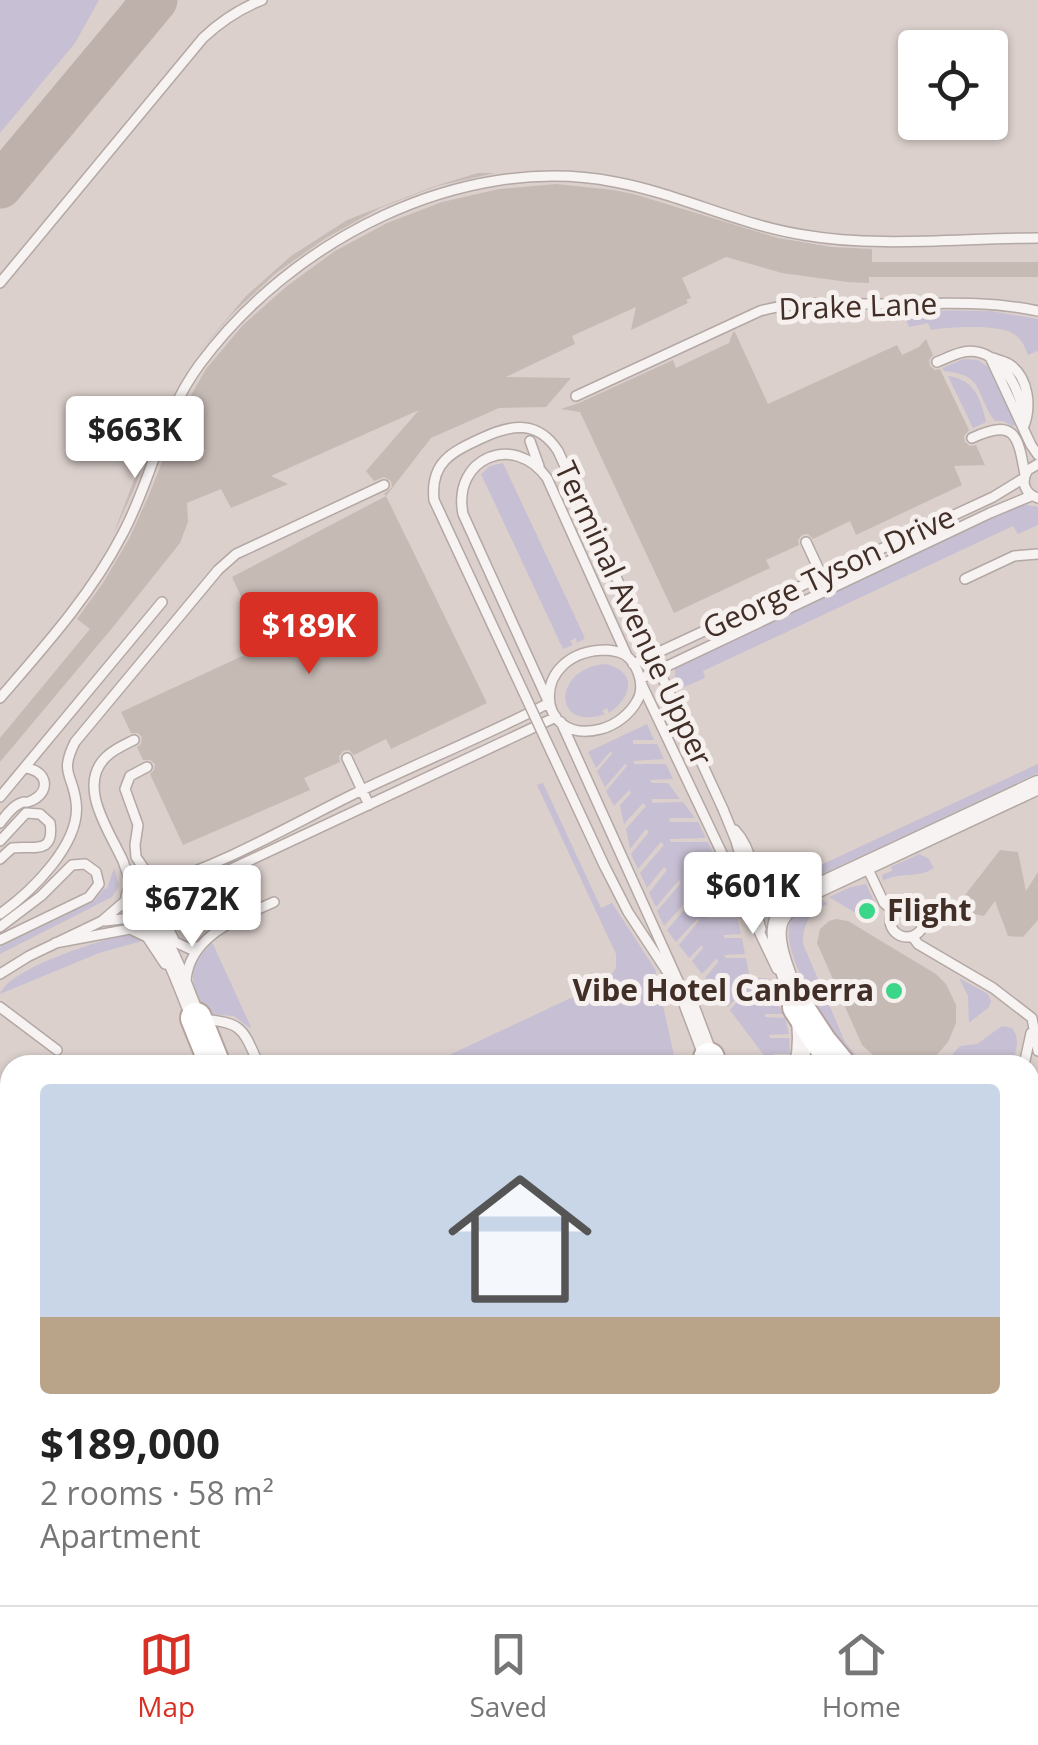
<!DOCTYPE html>
<html lang="en">
<head>
<meta charset="utf-8">
<style>
  body { margin:0; font-family:"Open Sans",sans-serif; background:#f2f2f2; color:#222; height:100vh; display:flex; flex-direction:column; font-size:38px; white-space:nowrap }
  * { box-sizing:border-box; margin:0 }
  p { font-size:32px; color:#767676 }
  .icon { flex:none; width:55px; height:55px; fill:none; stroke:currentColor; stroke-width:2; stroke-linecap:round; stroke-linejoin:round }
  .map { position:relative; flex:1; overflow:hidden }
  .sheet { position:absolute; left:0px; top:1055px; width:1040px; height:550px; display:flex; flex-direction:column; background:#fff; border-radius:30px 30px 0 0; box-shadow:0 2px 8px #0004 }
  .sheet>* { flex:none }
  .tools { position:absolute; left:898px; top:30px; display:grid; gap:20px }
  .tools a { display:grid; place-items:center; width:110px; height:110px; border-radius:10px; background:#fff; box-shadow:0 2px 8px #0004; font-size:50px }
  .price { position:absolute; translate:-50% -85px; padding:0 22px; border-radius:10px; background:#fff; color:#222; font-size:32px; line-height:65px; filter:drop-shadow(0 2px 5px #0008) }
  .price::after { content:''; position:absolute; left:50%; top:60px; width:30px; height:22px; margin-left:-15px; background:inherit; clip-path:polygon(0 0,100% 0,50% 100%) }
  .price.active { background:#d93025; color:#fff }
  ul { padding:0; list-style:none }
  li { display:grid; align-content:center; gap:20px; height:530px; padding:0 40px }
  li span { display:grid; place-items:center; height:310px; border-radius:10px; color:#555 }
  li>.icon { margin-inline-start:auto }
  span .icon { width:180px; height:180px; fill:#fffc; stroke-width:1 }
  li b { font-size:42px }
  .tabs { display:flex; justify-content:space-around; align-items:center; height:140px; border-top:2px solid #e0e0e0; background:#fff; font-size:28px; color:#767676 }
  .tabs a { display:grid; justify-items:center; gap:5px }
  .tabs .active { color:#d93025 }
  .map>svg:first-child { display:block }
  .built { fill:#dbd0cc; fill-rule:evenodd }
  .green { fill:#c7bfd3 }
  .lines { fill:none; stroke-linecap:round; stroke-linejoin:round }
  .stream { stroke:#cba097; stroke-width:5 }
  .taxiway { stroke:#beb0ab; stroke-width:45 }
  .building { fill:#c6bab5 }
  .lane-casing { stroke:#b3a8a4; stroke-width:12 }
  .street-casing { stroke:#b3a8a4; stroke-width:21 }
  .primary-casing { stroke:#b5a39d; stroke-width:34 }
  .lane { stroke:#f7f3f2; stroke-width:9 }
  .street { stroke:#f7f3f2; stroke-width:18 }
  .primary { stroke:#fff; stroke-width:30 }
  .lane-bridge-casing { stroke:#b3a8a4; stroke-width:12; stroke-linecap:butt }
  .lane-bridge { stroke:#f7f3f2; stroke-width:9 }
  .poi-dot { fill:#3bd689; stroke:#f6f0ee; stroke-width:4 }
  .labels { text-anchor:middle; stroke-width:10; stroke-linejoin:round; paint-order:stroke }
  .street-label { font-size:30px; fill:#412e27; stroke:#f6f0ee }
  .poi-label { font-size:30px; font-weight:bold; fill:#412e27; stroke:#f6f0ee; text-anchor:start }
</style>
</head>
<body>
<div class="map">
<svg width="1038" height="1605" viewBox="0 0 1038 1605">
  <rect width="100%" height="100%" fill="#e9e1df"/>
  <path class="built" d="M 0,0 L 1038,0 L 1038,1130 L 1030,1131 L 1030,1065 L 10,1065 L 10,1297 L 0,1302 ZM 915,48 L 990,48 L 990,122 L 915,122 Z"/>
  <path class="green" d="M 0,0 L 99,0 L 75,43 L 0,133 Z
    M 902,310 L 990,311 L 1038,319 L 1038,352 L 1037,351 L 1028,355 C 1025,347 1022,339 1014,334 C 998,324 951,327 931,330 L 928,323 L 909,327 Z
    M 964,359 L 978,360 L 988,367 L 1016,425 L 1012,426 L 1003,421 L 995,421 C 974,393 986,375 944,371 L 942,368 Z
    M 948,376 C 974,379 981,399 986,422 L 973,428 Z
    M 503,463 L 585,638 L 577,643 L 576,638 L 570,641 L 573,645 L 563,649 L 481,474 L 490,466 Z
    M 1026,505 L 1038,507 L 1038,525 L 1018,534 L 1013,526 L 703,671 L 705,678 L 680,689 L 675,676 L 675,668 L 690,658 L 1005,510 Z
    M 606,664 C 638,672 632,697 609,713 L 607,708 L 602,711 L 605,714 C 552,732 552,668 606,664 Z
    M 647,724 L 654,740 L 633,740 L 633,744 L 657,744 L 664,759 L 633,761 L 635,764 L 666,764 L 673,779 L 650,780 L 652,783 L 668,783 L 680,799 L 652,799 L 652,803 L 683,802 L 695,818 L 669,818 L 670,822 L 698,822 L 706,838 L 669,839 L 671,842 L 708,842 L 715,857 L 687,857 L 688,861 L 716,861 L 723,876 L 687,877 L 689,880 L 725,880 L 732,895 L 705,896 L 707,899 L 733,899 L 736,914 L 705,915 L 707,918 L 737,918 L 741,934 L 723,935 L 725,938 L 742,938 L 745,954 L 724,955 L 726,958 L 746,958 L 749,974 L 742,974 L 743,978 L 766,978 L 774,994 L 743,996 L 744,999 L 776,999 L 783,1014 L 765,1014 L 765,1017 L 785,1018 L 789,1034 L 769,1035 L 770,1038 L 789,1038 L 790,1054 L 773,1054 L 774,1057 L 789,1057 L 787,1065 L 771,1065 L 730,1010 L 737,1002 L 736,999 L 728,1007 L 717,994 L 722,988 L 721,985 L 715,990 L 705,978 L 718,962 L 717,958 L 702,974 L 692,961 L 703,948 L 702,945 L 689,958 L 679,945 L 699,921 L 698,918 L 676,942 L 667,930 L 685,909 L 683,905 L 664,926 L 657,911 L 681,883 L 679,880 L 656,907 L 649,893 L 667,870 L 664,867 L 647,888 L 640,873 L 664,845 L 661,842 L 638,869 L 631,854 L 649,832 L 646,829 L 630,849 L 626,829 L 646,806 L 643,803 L 624,824 L 620,805 L 631,793 L 629,790 L 614,806 L 606,791 L 627,766 L 625,764 L 605,787 L 597,771 L 612,754 L 611,751 L 596,768 L 588,752 Z
    M 1038,764 L 1038,773 L 814,878 L 810,870 Z
    M 543,783 L 601,908 L 612,903 L 655,969 L 676,1065 L 428,1065 L 607,981 L 616,968 L 616,954 L 537,785 Z
    M 919,854 L 929,859 L 934,868 C 918,879 900,871 883,881 L 882,875 L 892,871 L 891,867 Z
    M 114,868 L 119,886 L 112,897 L 0,954 L 0,947 L 94,901 L 104,889 L 107,888 Z
    M 866,884 L 877,907 L 869,921 L 829,897 L 851,887 Z
    M 822,900 L 828,904 C 809,912 803,924 803,944 L 845,1042 L 864,1065 L 858,1065 C 835,1044 779,953 790,923 C 795,910 811,906 822,900 Z
    M 120,936 L 132,936 L 142,941 L 99,953 L 0,994 C 11,968 93,943 120,936 Z
    M 212,942 L 251,1027 L 250,1028 L 234,1016 L 209,1014 L 197,1005 C 191,970 189,970 212,942 Z
    M 959,978 L 988,994 L 991,1001 L 989,1007 L 969,1023 L 968,996 Z
    M 1002,1026 L 1012,1028 C 1021,1039 1016,1053 1011,1065 L 943,1065 L 960,1046 L 977,1044 Z
    M 1038,1279 L 1038,1544 L 1030,1555 L 1030,1282 Z
    M 10,1474 L 10,1595 L 635,1595 L 628,1605 L 0,1605 L 0,1475 Z
    M 916,1595 L 1001,1595 L 994,1605 L 932,1605 Z"/>
  <g class="lines">
    <path class="stream" d="M 230,1605 L 240,1595"/>
    <path class="taxiway" d="M 0,186 L 155,0"/>
  </g>
  <path class="building" d="M 478,173 L 495,173 L 437,186 L 380,208 L 326,238 L 276,273 L 232,314 L 198,353 L 246,296 L 291,256 L 347,220 L 435,186 Z
    M 556,184 L 614,190 L 637,195 L 778,238 L 832,247 L 872,249 L 872,262 L 1038,262 L 1038,277 L 869,277 L 869,283 L 848,282 L 782,273 L 726,257 L 682,278 L 691,298 L 686,300 L 688,303 L 631,330 L 636,307 L 572,336 L 575,344 L 506,377 L 571,378 L 546,407 L 499,408 L 431,438 L 386,496 L 384,494 L 392,487 L 391,481 L 384,477 L 374,481 L 366,471 L 419,410 L 271,476 L 288,484 L 231,508 L 221,489 L 187,503 L 188,522 L 180,543 L 113,627 L 0,762 L 0,738 L 90,629 L 77,619 L 103,583 L 129,539 L 149,495 L 183,409 L 206,369 L 243,325 L 287,286 L 335,251 L 387,223 L 442,202 L 499,189 Z
    M 733,332 L 735,332 L 768,404 L 897,345 L 902,355 L 919,347 L 926,339 L 933,355 L 929,360 L 930,366 L 935,370 L 940,369 L 969,430 L 964,436 L 965,442 L 970,446 L 976,445 L 985,465 L 954,466 L 962,485 L 856,535 L 850,521 L 813,539 L 808,534 L 802,535 L 798,540 L 799,545 L 766,560 L 770,568 L 674,613 L 580,412 L 561,409 L 579,403 L 673,360 L 676,368 L 729,343 Z
    M 158,426 L 134,489 L 113,535 L 136,475 Z
    M 386,496 L 487,703 L 391,749 L 386,739 L 354,755 L 349,750 L 343,751 L 339,756 L 340,762 L 304,778 L 310,790 L 183,845 L 150,774 L 154,770 L 155,764 L 150,760 L 143,760 L 137,747 L 141,744 L 142,737 L 138,733 L 131,733 L 121,712 L 264,646 L 232,577 Z
    M 1000,850 L 1018,852 L 1026,891 L 1038,872 L 1038,920 L 1023,937 L 1008,936 L 995,901 L 984,916 L 968,913 L 962,899 Z
    M 836,919 L 848,921 L 936,974 L 946,984 L 956,1005 L 956,1023 L 948,1042 L 936,1056 L 917,1065 L 893,1065 L 874,1056 L 862,1045 L 817,943 L 820,929 L 829,921 Z"/>
  <g class="lines">
    <defs>
      <path id="lane" d="M 0,283 L 203,38 C 221,21 239,9 262,0
        M 993,358 C 996,359 1007,363 1009,364 C 1029,377 1032,408 1023,428
        M 937,362 C 956,354 971,345 990,357 L 1031,445 L 1038,455
        M 997,362 C 1012,375 1022,399 1024,419
        M 576,396 L 760,311 C 800,300 843,304 883,304 C 935,304 987,300 1038,311
        M 972,438 C 1015,418 1018,435 1025,475
        M 530,441 L 539,466
        M 1038,464 L 1028,470 C 1020,482 1025,494 1038,498
        M 806,542 L 828,589
        M 965,579 L 1014,556 L 1038,554
        M 607,650 C 615,651 623,652 629,658 C 639,668 645,688 637,701 C 630,714 616,725 601,729 C 534,747 528,650 607,650 Z
        M 633,664 L 993,497 L 1024,478
        M 640,679 L 990,513 L 1031,496
        M 641,683 L 777,969
        M 0,698 C 44,647 91,595 122,535 C 153,478 160,418 200,364 C 291,241 460,152 615,182 C 680,194 739,225 804,235 C 878,248 963,238 1038,238
        M 548,701 L 463,514 C 452,458 514,432 547,478 L 627,656
        M 561,722 L 689,1005
        M 347,758 L 369,805
        M 147,767 L 130,776 L 125,789 L 138,825 L 135,845 L 136,857 L 154,883
        M 0,797 L 162,602
        M 723,809 L 736,841 L 761,929
        M 0,823 C 5,817 10,809 17,805 C 29,798 21,806 33,800 C 52,790 46,769 24,768
        M 735,830 C 761,858 744,897 797,894
        M 0,841 L 26,813 L 40,814 L 50,823 C 55,856 32,845 12,848 L 0,859
        M 604,865 L 628,912 L 674,982
        M 866,865 L 884,903 L 893,911
        M 158,884 C 228,863 294,823 360,791 C 423,761 487,735 549,703
        M 132,892 C 130,881 127,871 123,861 C 110,832 76,786 106,757 C 114,749 124,745 134,740
        M890 920a17 17 0 1 1 34 0a17 17 0 1 1-34 0Z
        M 166,906 L 184,893 L 210,879 L 556,717
        M 165,909 L 167,926 L 175,942 L 190,949 L 200,946
        M 0,914 C 31,892 82,843 76,802 C 73,774 59,774 75,742 L 218,570 L 236,554 L 384,485
        M 105,921 L 139,917
        M 0,927 L 41,896 L 72,865 L 85,864 L 96,872 L 99,884 L 89,897 L 0,940
        M 912,936 L 918,944 L 993,988 L 1032,1018 L 1038,1051
        M 55,943 L 130,929 L 147,937 L 165,964
        M 0,974 L 29,956 L 102,921 L 131,896
        M 186,980 C 190,935 239,918 274,902
        M 0,1007 L 57,1050
        M 201,1019 C 243,1023 242,1027 259,1065
        M 1024,1065 L 1031,1033"/>
      <path id="street" d="M130 901a19 19 0 1 1 38 0a19 19 0 1 1-38 0Z
        M 142,918 C 168,936 183,989 196,1018
        M 689,1005 L 709,1058 L 713,1064
        M 799,1065 C 803,1047 803,1029 799,1011 C 793,986 769,944 779,920 C 785,908 796,900 807,893 L 1038,785
        M 1026,1605 L 1038,1589"/>
      <path id="primary" d="M 798,1007 L 821,1042 L 840,1065
        M 196,1018 L 215,1065
        M 709,1058 L 710,1065
        M 1030,1112 L 1038,1111
        M 1030,1181 L 1038,1179
        M 1030,1203 L 1038,1202
        M 1030,1262 L 1038,1259
        M 0,1324 L 10,1318
        M 0,1356 L 10,1351
        M 0,1400 L 10,1395"/>
    </defs>
    <use href="#lane" class="lane-casing"/>
    <use href="#street" class="street-casing"/>
    <use href="#primary" class="primary-casing"/>
    <use href="#lane" class="lane"/>
    <use href="#street" class="street"/>
    <use href="#primary" class="primary"/>
    <defs>
      <path id="lane-bridge" d="M 604,865 L 434,500 C 430,462 452,452 482,438 C 512,424 538,420 558,451 L 723,809"/>
    </defs>
    <use href="#lane-bridge" class="lane-bridge-casing"/>
    <use href="#lane-bridge" class="lane-bridge"/>
  </g>
  <g class="poi-dot">
    <circle cx="867" cy="911" r="10"/>
    <circle cx="894" cy="991" r="10"/>
  </g>
  <g class="labels">
    <g class="street-label">
      <text transform="translate(858 307) rotate(-2)" y="10">Drake Lane</text>
      <text transform="translate(829 573) rotate(-25)" y="10">George Tyson Drive</text>
      <text transform="translate(633 614) rotate(65)" y="10">Terminal Avenue Upper</text>
    </g>
    <g class="poi-label">
      <text x="887" y="921">Flight</text>
      <text x="874" y="1001" text-anchor="end">Vibe Hotel Canberra</text>
    </g>
  </g>
</svg>
<div class="tools">
<a><svg class="icon" aria-label="locate" viewBox="0 0 24 24"><circle cx="12" cy="12" r="6"/><path d="M12 2v4M12 18v4M2 12h4M18 12h4"/></svg></a>
</div>
<b class="price" style="left:135px;top:481px">$663K</b>
<b class="price active" style="left:309px;top:677px">$189K</b>
<b class="price" style="left:753px;top:937px">$601K</b>
<b class="price" style="left:192px;top:950px">$672K</b>
<section class="sheet">
<ul>
<li><span style="background:linear-gradient(#c9d6e8 75%,#b9a48a 0)"><svg class="icon" aria-label="home" viewBox="0 0 24 24"><path d="M3 11l9-7 9 7M6 9v11h12V9"/></svg></span><div><b>$189,000</b><p>2 rooms · 58 m²</p><p>Apartment</p></div></li>
</ul>
</section>
</div>
<nav class="tabs">
<a class="active"><svg class="icon" aria-label="map" viewBox="0 0 24 24"><path d="M3 6l6-2 6 2 6-2v14l-6 2-6-2-6 2zM9 4v14M15 6v14"/></svg>Map</a>
<a><svg class="icon" aria-label="saved" viewBox="0 0 24 24"><path d="M7 4h10v16l-5-4-5 4z"/></svg>Saved</a>
<a><svg class="icon" aria-label="home" viewBox="0 0 24 24"><path d="M3 11l9-7 9 7M6 9v11h12V9"/></svg>Home</a>
</nav>
</body>
</html>
